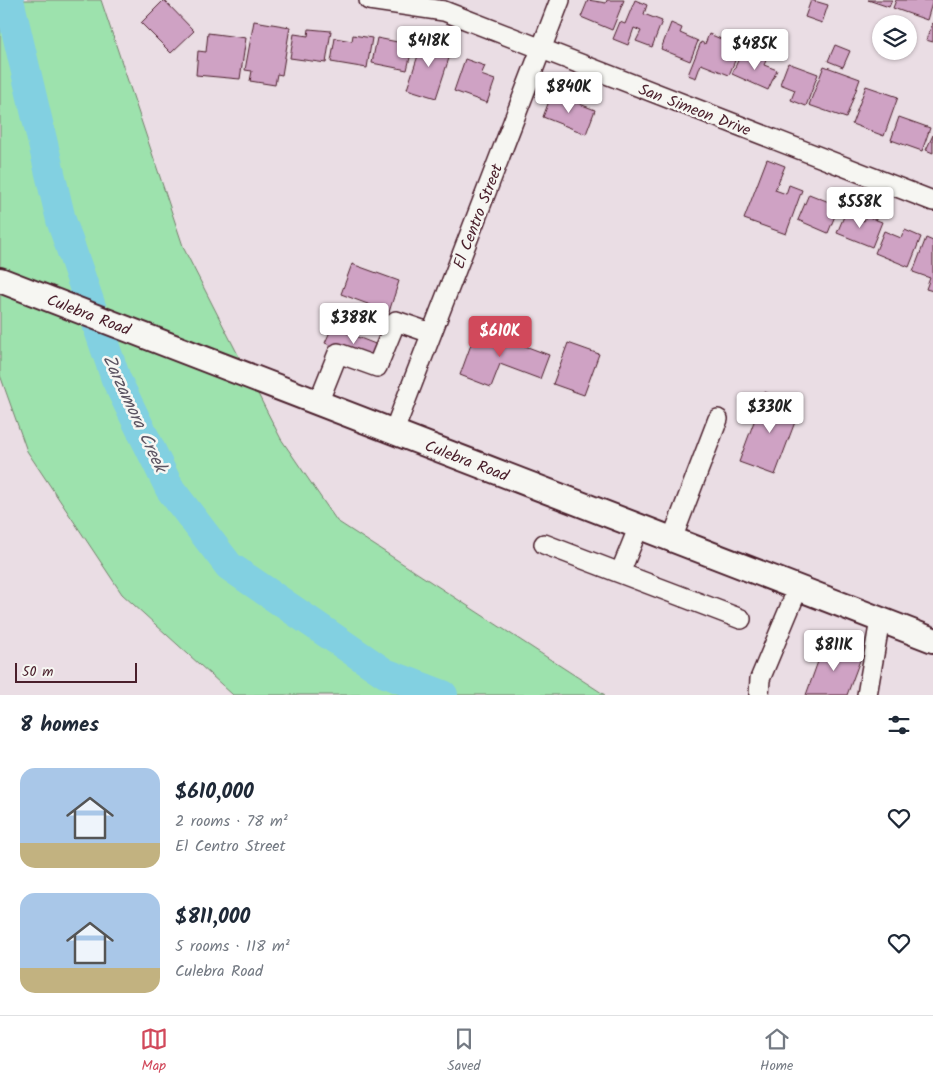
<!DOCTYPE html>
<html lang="en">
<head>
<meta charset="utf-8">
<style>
  body { margin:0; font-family:Kalam,sans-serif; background:#f6f6f7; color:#1f2937; height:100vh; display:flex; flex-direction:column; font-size:19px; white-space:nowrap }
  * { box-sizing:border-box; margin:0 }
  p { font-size:16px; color:#747a83 }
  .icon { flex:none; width:28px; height:28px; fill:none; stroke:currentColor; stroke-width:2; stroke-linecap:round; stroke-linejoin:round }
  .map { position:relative; height:695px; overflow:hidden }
  .sheet { display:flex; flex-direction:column; background:#fff; flex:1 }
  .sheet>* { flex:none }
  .tools { position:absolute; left:872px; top:15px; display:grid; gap:10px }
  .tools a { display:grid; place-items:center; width:45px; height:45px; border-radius:50%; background:#fff; box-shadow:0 1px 4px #0004; font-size:25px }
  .scale { position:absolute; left:15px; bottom:12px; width:122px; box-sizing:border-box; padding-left:5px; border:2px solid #4a1f2b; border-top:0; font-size:14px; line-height:18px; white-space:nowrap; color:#4a1f2b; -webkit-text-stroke:4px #f6f6f2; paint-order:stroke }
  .price { position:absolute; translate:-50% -42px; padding:0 11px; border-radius:5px; background:#fff; color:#222; font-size:16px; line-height:32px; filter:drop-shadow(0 1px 2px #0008) }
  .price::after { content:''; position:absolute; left:50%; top:30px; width:15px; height:11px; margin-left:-8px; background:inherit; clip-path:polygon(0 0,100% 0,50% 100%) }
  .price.on { background:#d1495b; color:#fff }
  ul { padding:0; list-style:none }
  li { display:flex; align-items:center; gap:15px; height:125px; padding:0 20px }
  li span { display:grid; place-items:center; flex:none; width:140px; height:100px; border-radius:15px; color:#555 }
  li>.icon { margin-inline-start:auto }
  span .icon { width:60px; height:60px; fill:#fffc; stroke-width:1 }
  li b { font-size:21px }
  h2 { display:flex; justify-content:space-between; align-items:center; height:60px; padding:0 20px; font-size:21px }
  .dock { display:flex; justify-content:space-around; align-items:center; height:70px; border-top:1px solid #e0e1e3; background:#fff; font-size:14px; color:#747a83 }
  .dock a { display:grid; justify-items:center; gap:2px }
  .dock .on { color:#d1495b }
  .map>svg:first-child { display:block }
  .green { fill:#9de2ad; stroke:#74806c }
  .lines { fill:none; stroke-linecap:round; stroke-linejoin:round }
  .river { stroke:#82d0e1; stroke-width:30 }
  .building { fill:#cfa2c4; stroke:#4a1f2b }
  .minor-casing { stroke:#4a1f2b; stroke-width:22 }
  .major-casing { stroke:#4a1f2b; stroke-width:28 }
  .minor { stroke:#f6f6f2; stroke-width:19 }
  .major { stroke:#f6f6f2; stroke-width:24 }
  .labels { text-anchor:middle; stroke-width:5; stroke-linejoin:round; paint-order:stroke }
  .street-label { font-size:16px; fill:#4a1f2b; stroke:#f6f6f2 }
  .water-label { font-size:18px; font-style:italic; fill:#5b5462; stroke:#f6f6f2 }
</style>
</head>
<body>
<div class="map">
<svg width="933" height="695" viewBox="0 0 933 695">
  <rect width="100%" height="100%" fill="#eadde4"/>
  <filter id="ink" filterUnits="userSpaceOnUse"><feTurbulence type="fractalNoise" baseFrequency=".02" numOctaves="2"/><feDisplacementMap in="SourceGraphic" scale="10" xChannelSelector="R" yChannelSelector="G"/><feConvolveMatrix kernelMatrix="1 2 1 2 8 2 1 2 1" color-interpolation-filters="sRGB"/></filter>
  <g filter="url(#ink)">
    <path class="green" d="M 0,0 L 101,0 L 184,249 L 281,439 L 337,521 L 605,695 L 233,695 L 122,594 L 27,451 L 0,375 Z"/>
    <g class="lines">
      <path class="river" d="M 9,0 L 61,220 L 116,379 L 170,489 L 229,566 L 385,673 L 443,695"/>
    </g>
    <path class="building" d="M 164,0 L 194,31 L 171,53 L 141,23 Z
      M 588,0 L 606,3 L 607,0 L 624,0 L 612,30 L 581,17 Z
      M 635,0 L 647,5 L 644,14 L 662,21 L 652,47 L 636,41 L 641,31 L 634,28 L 628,45 L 613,39 L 620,22 L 625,24 Z
      M 811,0 L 828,5 L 822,23 L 805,17 Z
      M 868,0 L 892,0 L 889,7 Z
      M 896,0 L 933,0 L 927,20 L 893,8 Z
      M 254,21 L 290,27 L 282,75 L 277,74 L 275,85 L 250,81 L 252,71 L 245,70 Z
      M 933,22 L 933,42 L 926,40 Z
      M 671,23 L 682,28 L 680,33 L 698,41 L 690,61 L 661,49 Z
      M 309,29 L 331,31 L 326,63 L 290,58 L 294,34 L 308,36 Z
      M 426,31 L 436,35 L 432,46 L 451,52 L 436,98 L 407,89 Z
      M 208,33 L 246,38 L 240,79 L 196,75 L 198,51 L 206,52 Z
      M 709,34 L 731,43 L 729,47 L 739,51 L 729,75 L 701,64 L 696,78 L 688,75 L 701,42 L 705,44 Z
      M 353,35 L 372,38 L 367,68 L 331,62 L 335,38 L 352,41 Z
      M 377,38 L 413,45 L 407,70 L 372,63 Z
      M 835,45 L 850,51 L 843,67 L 828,61 Z
      M 757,52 L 768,56 L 764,65 L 777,70 L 768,90 L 732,74 L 740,56 L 753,61 Z
      M 465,59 L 485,66 L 481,75 L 495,80 L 487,103 L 454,91 Z
      M 788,63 L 818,74 L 806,106 L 791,100 L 795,90 L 780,84 Z
      M 824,66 L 860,79 L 846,118 L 809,105 Z
      M 866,86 L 898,97 L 884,136 L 852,124 Z
      M 552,93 L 595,110 L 586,134 L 543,117 Z
      M 899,117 L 930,128 L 922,151 L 891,140 Z
      M 933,135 L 933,153 L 926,150 Z
      M 767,159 L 785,166 L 775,190 L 786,194 L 789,185 L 802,190 L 786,234 L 744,219 Z
      M 809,194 L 839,206 L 828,233 L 798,220 Z
      M 845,214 L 864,221 L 866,216 L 882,222 L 872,247 L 837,233 Z
      M 905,230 L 921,237 L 909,267 L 875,253 L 884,231 L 901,238 Z
      M 926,238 L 933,241 L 933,291 L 926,289 L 930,278 L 913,272 Z
      M 352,264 L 399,281 L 389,312 L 341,294 Z
      M 332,327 L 383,347 L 376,363 L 325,343 Z
      M 477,328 L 549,355 L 540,379 L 500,364 L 491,387 L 460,375 Z
      M 568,343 L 599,354 L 584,395 L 553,384 Z
      M 765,392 L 801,406 L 775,475 L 739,462 Z
      M 825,642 L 862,655 L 847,695 L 806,695 Z"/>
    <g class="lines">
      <defs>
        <path id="minor" d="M 369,0 L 444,11 L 933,201
          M 318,403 L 338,353 L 377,367 L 396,321 L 431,333
          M 394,431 L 560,0
          M 639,526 L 620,573 L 741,619
          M 672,539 L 718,419
          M 544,544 L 620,573
          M 759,695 L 760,679 L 798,588
          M 867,695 L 880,620"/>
        <path id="major" d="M 0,280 L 933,640"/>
      </defs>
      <use href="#minor" class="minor-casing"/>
      <use href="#major" class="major-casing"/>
      <use href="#minor" class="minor"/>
      <use href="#major" class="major"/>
    </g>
  </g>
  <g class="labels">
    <g class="street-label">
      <text transform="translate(695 109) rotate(21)" y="6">San Simeon Drive</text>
      <text transform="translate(477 216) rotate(-69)" y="6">El Centro Street</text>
      <text transform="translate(89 314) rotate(21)" y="6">Culebra Road</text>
      <text transform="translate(467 460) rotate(21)" y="6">Culebra Road</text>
    </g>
    <g class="water-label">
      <text transform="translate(135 413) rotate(65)" y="6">Zarzamora Creek</text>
    </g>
  </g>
</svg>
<div class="tools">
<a><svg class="icon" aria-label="layers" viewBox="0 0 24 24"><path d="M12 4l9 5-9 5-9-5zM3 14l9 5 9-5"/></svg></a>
</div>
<div class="scale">50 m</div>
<b class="price" style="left:429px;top:68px">$418K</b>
<b class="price" style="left:755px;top:71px">$485K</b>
<b class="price" style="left:569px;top:114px">$840K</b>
<b class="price" style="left:860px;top:229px">$558K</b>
<b class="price" style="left:354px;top:345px">$388K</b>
<b class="price on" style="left:500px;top:358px">$610K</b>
<b class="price" style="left:770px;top:434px">$330K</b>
<b class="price" style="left:834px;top:672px">$811K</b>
</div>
<section class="sheet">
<h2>8 homes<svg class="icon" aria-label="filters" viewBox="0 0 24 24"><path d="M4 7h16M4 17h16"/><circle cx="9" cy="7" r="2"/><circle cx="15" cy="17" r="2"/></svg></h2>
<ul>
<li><span style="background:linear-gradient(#a9c7e8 75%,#c2b280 0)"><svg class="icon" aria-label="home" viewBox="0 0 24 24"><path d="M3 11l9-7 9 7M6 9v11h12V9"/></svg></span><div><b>$610,000</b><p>2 rooms · 78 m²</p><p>El Centro Street</p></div><svg class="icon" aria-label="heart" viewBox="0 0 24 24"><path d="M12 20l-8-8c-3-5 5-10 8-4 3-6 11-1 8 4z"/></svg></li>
<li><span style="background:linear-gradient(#a9c7e8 75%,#c2b280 0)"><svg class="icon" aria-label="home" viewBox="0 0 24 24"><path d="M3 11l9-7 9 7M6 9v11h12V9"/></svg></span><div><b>$811,000</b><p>5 rooms · 118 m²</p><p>Culebra Road</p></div><svg class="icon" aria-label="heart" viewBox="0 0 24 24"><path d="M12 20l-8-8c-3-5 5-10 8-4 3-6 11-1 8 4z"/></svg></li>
</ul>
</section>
<nav class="dock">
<a class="on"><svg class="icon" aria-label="map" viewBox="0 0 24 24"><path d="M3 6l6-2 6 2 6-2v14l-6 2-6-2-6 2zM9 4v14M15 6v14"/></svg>Map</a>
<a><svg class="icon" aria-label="saved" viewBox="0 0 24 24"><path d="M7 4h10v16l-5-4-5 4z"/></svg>Saved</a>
<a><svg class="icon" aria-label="home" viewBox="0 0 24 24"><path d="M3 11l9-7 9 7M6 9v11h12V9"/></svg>Home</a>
</nav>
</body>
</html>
